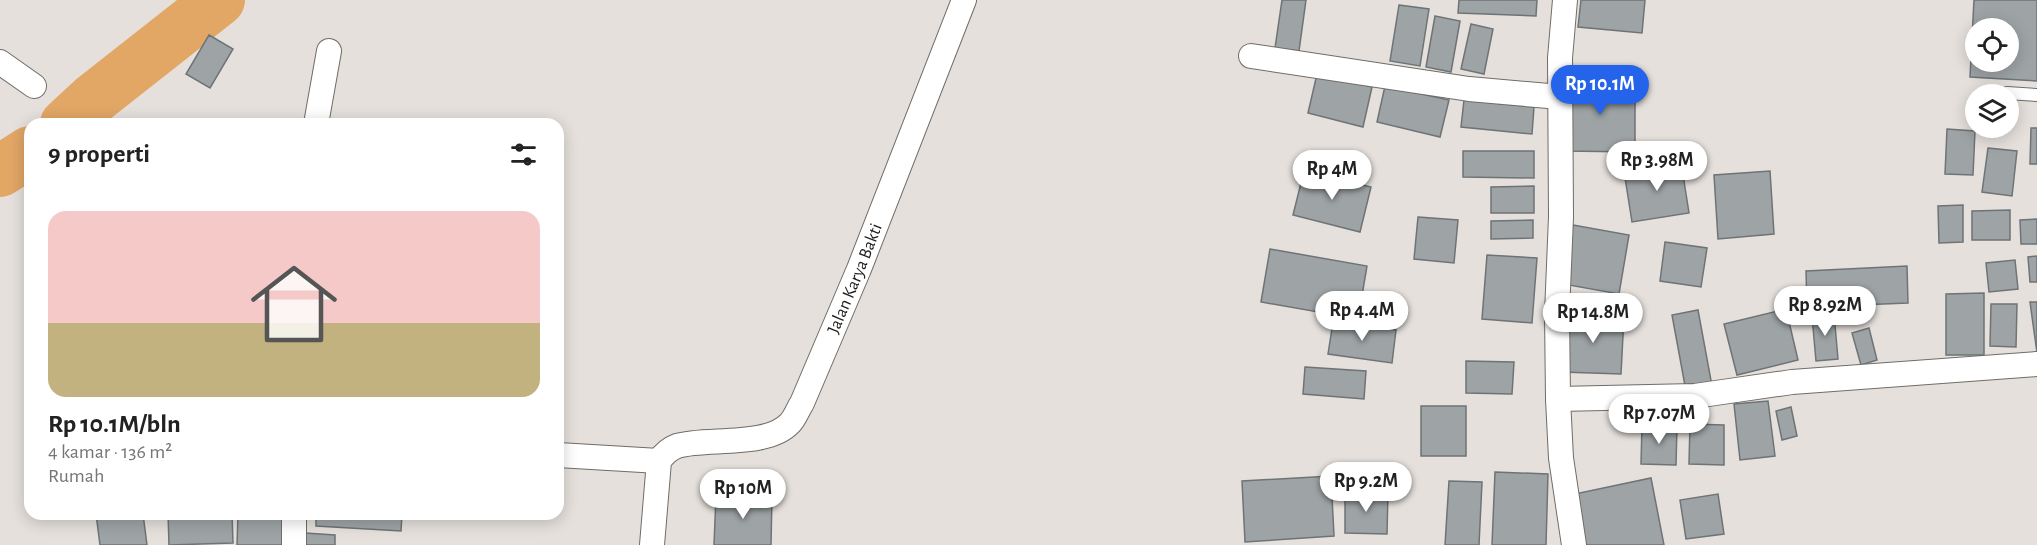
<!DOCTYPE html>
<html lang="id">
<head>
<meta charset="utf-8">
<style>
  body { margin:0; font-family:"Alegreya Sans",sans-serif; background:#f6f6f6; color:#222; height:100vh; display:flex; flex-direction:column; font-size:22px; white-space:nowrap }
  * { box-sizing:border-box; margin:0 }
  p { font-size:20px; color:#767676 }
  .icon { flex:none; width:33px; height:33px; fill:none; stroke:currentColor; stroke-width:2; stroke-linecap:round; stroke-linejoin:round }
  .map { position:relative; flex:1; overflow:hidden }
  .side { position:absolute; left:24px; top:118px; width:540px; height:402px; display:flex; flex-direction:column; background:#fff; border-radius:18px; box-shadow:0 3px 15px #0003 }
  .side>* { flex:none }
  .buttons { position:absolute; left:1965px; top:18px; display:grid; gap:12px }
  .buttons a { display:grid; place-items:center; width:54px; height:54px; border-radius:50%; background:#fff; box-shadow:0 3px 15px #0003; font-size:30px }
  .price { position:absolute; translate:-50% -51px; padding:0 14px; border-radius:21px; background:#fff; color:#222; font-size:20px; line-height:39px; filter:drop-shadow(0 2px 3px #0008) }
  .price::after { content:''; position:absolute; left:50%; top:36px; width:18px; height:14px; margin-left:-9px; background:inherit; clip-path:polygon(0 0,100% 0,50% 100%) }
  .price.on { background:#2563eb; color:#fff }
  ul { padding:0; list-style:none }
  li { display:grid; align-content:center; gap:12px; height:318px; padding:0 24px }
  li+li { border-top:2px solid #e0e0e0 }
  li span { display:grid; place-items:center; height:186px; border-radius:18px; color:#555 }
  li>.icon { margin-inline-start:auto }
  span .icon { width:108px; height:108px; fill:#fffc; stroke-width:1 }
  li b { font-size:26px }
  h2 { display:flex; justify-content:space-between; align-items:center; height:72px; padding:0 24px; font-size:26px }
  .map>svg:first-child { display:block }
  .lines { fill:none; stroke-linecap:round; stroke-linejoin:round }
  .river { stroke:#e2a665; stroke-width:52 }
  .building { fill:#9ea4a6; stroke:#6e7376; stroke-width:1.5; fill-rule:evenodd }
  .lane-casing { stroke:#706c68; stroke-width:14 }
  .street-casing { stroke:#706c68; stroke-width:26 }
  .lane { stroke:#fff; stroke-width:12 }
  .street { stroke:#fff; stroke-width:24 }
  .labels { text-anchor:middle; stroke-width:4.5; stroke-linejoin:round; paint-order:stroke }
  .street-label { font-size:18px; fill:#1d1c1a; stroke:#f2ede9 }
</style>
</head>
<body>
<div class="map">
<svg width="2037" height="545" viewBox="0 0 2037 545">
  <rect width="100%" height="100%" fill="#e5e0dc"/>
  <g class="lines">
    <path class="river" d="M 66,124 L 92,100 L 219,0
      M 0,171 L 30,152"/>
  </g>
  <path class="building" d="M 1282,0 L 1306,0 L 1299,51 L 1275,48 Z
    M 1459,0 L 1537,0 L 1536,16 L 1458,13 Z
    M 1581,0 L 1645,0 L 1642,33 L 1578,27 Z
    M 1974,0 L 2037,0 L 2037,81 L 1970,77 ZM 1976,28 L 2008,28 L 2008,62 L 1976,62 Z
    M 1399,5 L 1429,9 L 1420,66 L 1390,61 Z
    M 1435,16 L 1460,21 L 1451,72 L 1426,67 Z
    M 1471,24 L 1493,29 L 1484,74 L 1461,69 Z
    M 209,35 L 233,49 L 210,88 L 186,74 Z
    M 1317,74 L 1372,87 L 1363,127 L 1308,113 Z
    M 1566,79 L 1635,80 L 1635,152 L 1565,151 Z
    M 1385,86 L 1449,100 L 1440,137 L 1377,122 Z
    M 1464,100 L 1534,107 L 1532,134 L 1461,127 Z
    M 2031,128 L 2037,128 L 2037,164 L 2030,164 Z
    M 1947,129 L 1975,131 L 1973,175 L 1945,174 Z
    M 1988,148 L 2017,151 L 2012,196 L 1982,192 Z
    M 1463,151 L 1534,151 L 1534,178 L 1463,177 Z
    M 1681,162 L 1689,213 L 1632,222 L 1624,171 Z
    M 1304,171 L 1371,187 L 1360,232 L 1293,215 Z
    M 1770,171 L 1774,234 L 1718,239 L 1714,175 Z
    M 1534,186 L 1534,213 L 1491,213 L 1491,187 Z
    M 1963,205 L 1963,242 L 1939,243 L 1938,206 Z
    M 2010,210 L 2010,240 L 1972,240 L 1972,211 Z
    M 1418,217 L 1458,220 L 1454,263 L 1414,259 Z
    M 2037,219 L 2037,244 L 2021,244 L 2020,220 Z
    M 1533,220 L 1533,238 L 1491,239 L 1491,221 Z
    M 1573,225 L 1629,235 L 1619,294 L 1563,284 Z
    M 1665,242 L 1707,248 L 1701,287 L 1660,281 Z
    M 1270,249 L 1367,266 L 1358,319 L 1261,302 Z
    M 1487,255 L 1537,258 L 1532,323 L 1482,319 Z
    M 2037,256 L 2037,282 L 2030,282 L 2028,257 Z
    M 2015,260 L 2018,289 L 1989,292 L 1986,263 Z
    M 1907,266 L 1908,303 L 1807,307 L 1806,271 Z
    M 1984,293 L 1984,355 L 1946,355 L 1946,294 Z
    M 2030,302 L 2037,302 L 2037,353 Z
    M 1991,304 L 2017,304 L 2016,347 L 1990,346 Z
    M 1786,309 L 1798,360 L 1737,375 L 1724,324 Z
    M 1698,310 L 1712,386 L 1686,391 L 1672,315 Z
    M 1565,313 L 1624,316 L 1621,374 L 1562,372 Z
    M 1834,314 L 1838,359 L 1816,361 L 1812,316 Z
    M 1333,322 L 1396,330 L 1392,363 L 1328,354 Z
    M 1869,328 L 1877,360 L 1861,365 L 1852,333 Z
    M 1466,361 L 1514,362 L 1512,394 L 1466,393 Z
    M 1305,367 L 1366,371 L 1364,399 L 1303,394 Z
    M 1768,401 L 1775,456 L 1740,460 L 1734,404 Z
    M 1421,406 L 1466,406 L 1466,456 L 1421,456 Z
    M 1791,407 L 1797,436 L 1782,440 L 1776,411 Z
    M 1690,424 L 1724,425 L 1724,465 L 1689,464 Z
    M 1642,425 L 1677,426 L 1676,465 L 1641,464 Z
    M 1495,472 L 1548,474 L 1546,545 L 1492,545 Z
    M 1331,476 L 1334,536 L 1245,542 L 1242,481 Z
    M 1651,478 L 1664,545 L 1581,545 L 1570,495 Z
    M 1449,481 L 1482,482 L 1479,545 L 1445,545 Z
    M 1345,492 L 1388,492 L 1387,534 L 1345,533 Z
    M 1718,494 L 1724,534 L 1686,539 L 1680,500 Z
    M 716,495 L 772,496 L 771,545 L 714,545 Z
    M 96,514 L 143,514 L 147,545 L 100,545 Z
    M 168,514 L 232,514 L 233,543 L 169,545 Z
    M 238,514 L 287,514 L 285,545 L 237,545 Z
    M 316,514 L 402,514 L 401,531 L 316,526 Z
    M 305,533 L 335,535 L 335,545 L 304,545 Z"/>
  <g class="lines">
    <defs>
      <path id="lane" d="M 2007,93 L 2037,95"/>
      <g id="street">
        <path d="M 1565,0 L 1560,58 L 1561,217 L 1557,313 L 1558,399 L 1561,458 L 1574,545"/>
        <path d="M 1251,56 L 1469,89 L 1560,97"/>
        <path d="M 0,62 L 34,86"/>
        <path d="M 316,124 L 329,51"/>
        <path d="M 1558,399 L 1695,396 L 1792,382 L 2037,364"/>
        <path d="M 558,455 L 659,461"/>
        <path d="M 294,514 L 294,545"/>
        <path id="s1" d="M 652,545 L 659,461 C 663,455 669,449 677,446 C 705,437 767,448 790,423 C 795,418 798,409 802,403 L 859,269 L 964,0"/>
      </g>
    </defs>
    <use href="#lane" class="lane-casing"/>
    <use href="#street" class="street-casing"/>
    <use href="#lane" class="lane"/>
    <use href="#street" class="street"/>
  </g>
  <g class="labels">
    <g class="street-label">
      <text dy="6" stroke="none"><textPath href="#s1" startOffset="384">Jalan Karya Bakti</textPath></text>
    </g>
  </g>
</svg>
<div class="buttons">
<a><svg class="icon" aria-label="locate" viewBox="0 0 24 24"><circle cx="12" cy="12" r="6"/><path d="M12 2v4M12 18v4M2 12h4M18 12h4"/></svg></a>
<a><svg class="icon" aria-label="layers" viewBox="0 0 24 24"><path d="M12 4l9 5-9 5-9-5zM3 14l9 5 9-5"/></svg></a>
</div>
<b class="price on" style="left:1600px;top:116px">Rp 10.1M</b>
<b class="price" style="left:1657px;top:192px">Rp 3.98M</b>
<b class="price" style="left:1332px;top:201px">Rp 4M</b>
<b class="price" style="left:1825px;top:337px">Rp 8.92M</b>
<b class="price" style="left:1362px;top:342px">Rp 4.4M</b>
<b class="price" style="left:1593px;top:344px">Rp 14.8M</b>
<b class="price" style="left:1659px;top:445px">Rp 7.07M</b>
<b class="price" style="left:1366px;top:513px">Rp 9.2M</b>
<b class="price" style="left:743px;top:520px">Rp 10M</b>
<section class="side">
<h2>9 properti<svg class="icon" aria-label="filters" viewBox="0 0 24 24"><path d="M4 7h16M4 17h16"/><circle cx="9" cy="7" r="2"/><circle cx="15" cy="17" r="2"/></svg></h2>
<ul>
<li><span style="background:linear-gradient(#f6c9c9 60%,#c2b280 0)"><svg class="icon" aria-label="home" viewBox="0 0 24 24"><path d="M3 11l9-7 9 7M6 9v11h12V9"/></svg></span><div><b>Rp 10.1M/bln</b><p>4 kamar · 136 m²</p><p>Rumah</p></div></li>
</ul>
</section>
</div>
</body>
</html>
